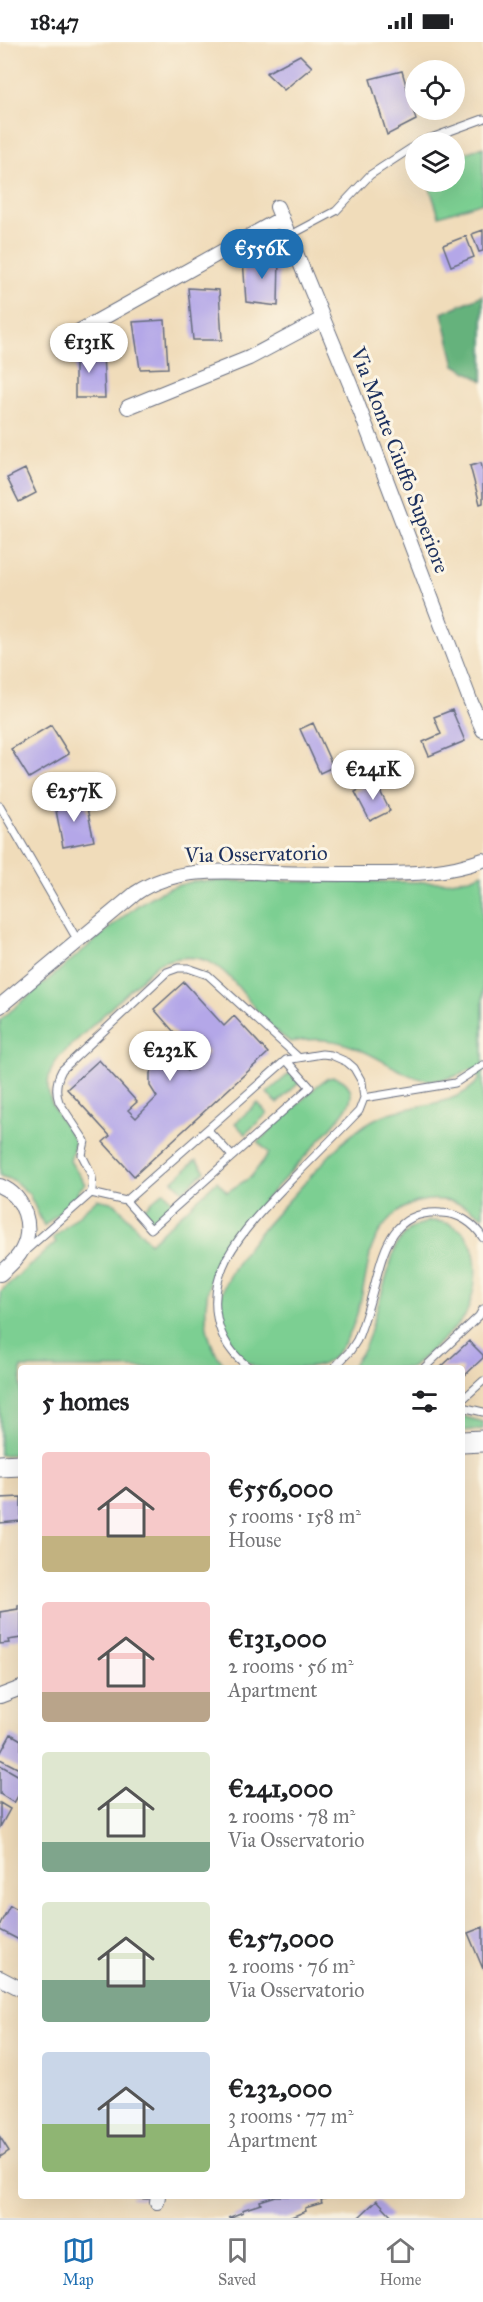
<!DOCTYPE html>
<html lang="en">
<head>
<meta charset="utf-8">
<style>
  body { margin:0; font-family:"IM FELL Great Primer",serif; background:#f2f2f2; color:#202124; height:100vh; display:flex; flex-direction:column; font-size:22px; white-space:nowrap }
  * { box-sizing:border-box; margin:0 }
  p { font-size:20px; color:#757577 }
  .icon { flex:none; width:33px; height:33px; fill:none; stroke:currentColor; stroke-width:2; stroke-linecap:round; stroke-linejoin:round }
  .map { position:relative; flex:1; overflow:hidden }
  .sheet { position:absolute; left:18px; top:1323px; width:447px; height:834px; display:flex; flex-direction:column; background:#fff; border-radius:6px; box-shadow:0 6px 24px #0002 }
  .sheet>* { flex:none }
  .tools { position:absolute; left:405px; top:18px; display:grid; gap:12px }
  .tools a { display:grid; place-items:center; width:60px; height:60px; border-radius:50%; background:#fff; box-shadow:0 6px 24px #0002; font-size:30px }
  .price { position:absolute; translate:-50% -51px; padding:0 14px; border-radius:21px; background:#fff; color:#222; font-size:20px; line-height:39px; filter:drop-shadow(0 2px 3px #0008) }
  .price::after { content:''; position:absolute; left:50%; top:36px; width:18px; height:14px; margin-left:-9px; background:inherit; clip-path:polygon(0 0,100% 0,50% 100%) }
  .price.selected { background:#1f6fb2; color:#fff }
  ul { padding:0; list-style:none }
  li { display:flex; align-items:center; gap:18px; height:150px; padding:0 24px }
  li span { display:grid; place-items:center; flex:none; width:168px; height:120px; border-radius:6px; color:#555 }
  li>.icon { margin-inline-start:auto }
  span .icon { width:72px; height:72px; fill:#fffc; stroke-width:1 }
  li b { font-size:26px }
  h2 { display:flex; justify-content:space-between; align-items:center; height:72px; padding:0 24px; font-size:26px }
  .status { display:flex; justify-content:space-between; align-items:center; height:42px; padding:0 30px; background:#fff; direction:ltr }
  .status svg { height:16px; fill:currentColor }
  .menu { display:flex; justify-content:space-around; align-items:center; height:84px; border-top:2px solid #e0e0e0; background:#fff; font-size:16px; color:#757577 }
  .menu a { display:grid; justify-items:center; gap:3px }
  .menu .selected { color:#1f6fb2 }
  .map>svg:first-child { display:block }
  .green { fill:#7ccf92; stroke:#4c7f78; stroke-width:1.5 }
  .forest { fill:#65b27c; stroke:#40706d; stroke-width:1.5 }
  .building { fill:#b4a7e8 }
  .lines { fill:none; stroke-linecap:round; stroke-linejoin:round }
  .service-casing { stroke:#666c7e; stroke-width:9 }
  .minor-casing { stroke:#666c7e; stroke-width:16 }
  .primary-casing { stroke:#666c7e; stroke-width:23 }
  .service { stroke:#fff; stroke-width:7 }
  .minor { stroke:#fff; stroke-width:14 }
  .primary { stroke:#fff; stroke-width:21 }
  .labels { text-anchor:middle; stroke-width:6; stroke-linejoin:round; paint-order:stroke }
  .street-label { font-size:21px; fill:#1b2f5e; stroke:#fcf5e5 }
</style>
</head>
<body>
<div class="status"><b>18:47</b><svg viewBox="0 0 49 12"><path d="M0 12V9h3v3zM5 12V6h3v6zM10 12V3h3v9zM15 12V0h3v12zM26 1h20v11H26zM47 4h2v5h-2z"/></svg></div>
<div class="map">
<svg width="483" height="2176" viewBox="0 0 483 2176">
  <rect width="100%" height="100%" fill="#fcf5e5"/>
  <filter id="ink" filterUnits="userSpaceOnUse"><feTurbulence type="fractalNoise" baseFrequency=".0167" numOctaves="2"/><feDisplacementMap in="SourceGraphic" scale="12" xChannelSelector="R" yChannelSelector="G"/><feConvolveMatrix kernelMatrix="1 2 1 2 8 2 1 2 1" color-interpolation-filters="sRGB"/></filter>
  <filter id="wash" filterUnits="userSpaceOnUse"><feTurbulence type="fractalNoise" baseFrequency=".008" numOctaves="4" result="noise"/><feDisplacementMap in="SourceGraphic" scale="24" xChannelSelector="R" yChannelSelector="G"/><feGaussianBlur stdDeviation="1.35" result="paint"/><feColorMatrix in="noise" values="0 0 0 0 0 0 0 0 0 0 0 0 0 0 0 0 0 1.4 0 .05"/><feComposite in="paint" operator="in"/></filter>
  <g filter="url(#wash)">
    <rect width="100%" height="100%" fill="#f0dcba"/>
    <path class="green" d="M 483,105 L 483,160 L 439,174 L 428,140 L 454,140 L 455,114 Z
      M 483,831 L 483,1175 C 440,1142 389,1157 371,1208 C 363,1242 360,1289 334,1314 C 321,1327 309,1326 292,1326 C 283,1326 270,1328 260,1326 C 238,1320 222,1290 221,1269 C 220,1257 223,1244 229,1234 C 247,1201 275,1174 300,1146 C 322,1122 344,1094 373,1078 C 408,1059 453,1069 480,1037 L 472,1027 C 417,1056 399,1021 351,1004 C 331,996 312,996 291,1000 C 239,970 232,892 157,922 L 60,1014 C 33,1047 57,1070 75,1100 L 70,1119 L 85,1142 L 77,1150 L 79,1153 L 44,1184 L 29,1152 L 13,1138 L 0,1134 L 0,978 L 129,870 C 150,853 170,844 196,839 L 444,840 L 470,836 Z
      M 290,1031 L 299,1041 L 277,1061 L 267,1051 Z
      M 334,1035 C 349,1038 356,1051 347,1065 C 339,1078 328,1089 318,1100 C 290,1132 255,1166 230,1199 C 203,1235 194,1291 227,1326 L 21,1326 L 21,1412 L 0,1413 L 0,1250 L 56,1200 L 53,1196 L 97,1157 L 115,1161 L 150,1201 L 217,1139 L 227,1150 L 251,1135 L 269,1111 L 258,1100 L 318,1043 L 328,1036 Z
      M 258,1061 L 267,1072 L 245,1092 L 235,1081 Z
      M 196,1118 L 205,1129 L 183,1149 L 173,1139 Z
      M 164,1149 L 173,1160 L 151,1180 L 141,1169 Z
      M 429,1179 C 483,1178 483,1234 465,1274 C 457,1287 424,1314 411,1326 L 351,1326 L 364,1307 L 369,1294 L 396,1203 L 410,1187 Z
      M 462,1374 L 483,1380 L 483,1387 L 462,1389 Z"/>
    <path class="forest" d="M 483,253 L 483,339 L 455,323 L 442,271 Z"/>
    <g id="blocks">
      <path class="building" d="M 300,13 L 312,25 L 284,48 L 266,31 Z
        M 402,29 L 416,78 L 387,93 L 370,37 Z
        M 483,188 L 483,209 L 479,210 L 472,192 Z
        M 466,194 L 474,215 L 451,224 L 443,203 Z
        M 279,214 L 278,264 L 246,260 L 243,217 Z
        M 188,246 L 219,248 L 222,298 L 193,298 Z
        M 165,278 L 168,326 L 140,327 L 133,280 Z
        M 75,307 L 103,309 L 105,356 L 75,356 Z
        M 481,421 L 483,429 L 483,461 L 480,462 L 470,424 Z
        M 25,427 L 36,451 L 19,460 L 7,436 Z
        M 452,668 L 465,699 L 429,714 L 423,700 L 441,692 L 434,675 Z
        M 313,681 L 333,725 L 320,731 L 300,687 Z
        M 51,683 L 69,712 L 29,736 L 11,707 Z
        M 375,739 L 390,769 L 370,779 L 355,750 Z
        M 85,757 L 94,799 L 63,805 L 55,763 Z
        M 184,940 L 224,984 L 234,974 L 268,1011 L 134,1134 L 103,1100 L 110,1094 L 67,1047 L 99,1018 L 137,1060 L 128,1068 L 136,1076 L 157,1055 L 150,1044 L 150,1031 L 154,1025 L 165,1019 L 172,1019 L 181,1022 L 187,1029 L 208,1011 L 196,997 L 187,1005 L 154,967 Z
        M 469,1299 L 483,1313 L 483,1316 L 462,1336 L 462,1326 L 440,1326 Z
        M 21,1455 L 21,1479 L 0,1481 L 0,1456 Z
        M 18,1563 L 21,1563 L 21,1596 L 8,1598 L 9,1601 L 0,1602 L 0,1570 L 18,1567 Z
        M 11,1692 L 21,1698 L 21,1728 L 0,1717 L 0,1712 Z
        M 0,1723 L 21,1735 L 21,1749 L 14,1761 L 0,1752 Z
        M 0,1761 L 10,1767 L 0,1785 Z
        M 10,1863 L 21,1869 L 21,1899 L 0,1888 L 0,1882 Z
        M 483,1885 L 483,1927 L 468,1891 Z
        M 0,2095 L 9,2109 L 0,2115 Z
        M 132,2154 L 149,2154 L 148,2157 L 131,2156 Z
        M 276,2154 L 331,2154 L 331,2155 L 321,2158 L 322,2161 L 305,2166 L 306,2169 L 289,2176 L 228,2176 L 243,2170 L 242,2168 L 261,2162 L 260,2159 Z
        M 377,2158 L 391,2173 L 388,2176 L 358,2176 Z"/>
    </g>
  </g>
  <g filter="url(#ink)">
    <use href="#blocks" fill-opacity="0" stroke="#666c7e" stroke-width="1.5"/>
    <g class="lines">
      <defs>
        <path id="service" d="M 420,100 L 483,77
          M 289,194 L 336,169 L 370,133 L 416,103
          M 0,764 L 78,899
          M 364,1056 L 455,1041 L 483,1023
          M 208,1088 L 232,1114
          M 91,1151 L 126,1159 L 151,1187 L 310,1045 L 286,1018
          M 126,1159 L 286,1018 L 322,1012 L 331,1013 L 347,1020 L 354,1026 L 362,1040 L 364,1056 L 359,1069 C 336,1093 314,1115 291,1138 C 268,1162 243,1187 227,1216 C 207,1255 213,1300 250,1326
          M 25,1209 L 91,1151 C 96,1135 88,1126 82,1113 L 85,1099 L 59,1060 C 55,1049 56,1039 62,1028 L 167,930 L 178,926 L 188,926 L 208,933 L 298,1015
          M 334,1326 L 350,1309 L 357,1298 C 364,1281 369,1263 374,1245 C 384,1207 392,1168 441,1171 C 458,1171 474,1181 483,1196
          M 424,1326 L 479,1274 L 483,1267
          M 462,1358 L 483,1339
          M 462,1365 L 483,1370"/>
        <path id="minor" d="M 277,165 L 350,342 L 470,658 L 483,688
          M 67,296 L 282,176
          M 128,365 L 249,316 L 322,277
          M 0,964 L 136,851 C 176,824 227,829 274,831 C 307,832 341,832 375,832 C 413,832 447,831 483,818
          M 0,1144 C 25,1154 34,1185 22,1208 C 17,1218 8,1225 0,1232
          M 0,1654 L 21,1646
          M 0,1936 L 21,1947
          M 157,2160 L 158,2154"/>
        <path id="primary" d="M 462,1400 L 483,1399
          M 0,1424 L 21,1423"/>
      </defs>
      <use href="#service" class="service-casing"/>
      <use href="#minor" class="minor-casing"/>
      <use href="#primary" class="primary-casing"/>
      <use href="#service" class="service"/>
      <use href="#minor" class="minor"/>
      <use href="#primary" class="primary"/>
    </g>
  </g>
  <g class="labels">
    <g class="street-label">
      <text transform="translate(400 418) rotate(69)" y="7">Via Monte Ciuffo Superiore</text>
      <text transform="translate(256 812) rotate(-1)" y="7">Via Osservatorio</text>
    </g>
  </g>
</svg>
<div class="tools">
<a><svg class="icon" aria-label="locate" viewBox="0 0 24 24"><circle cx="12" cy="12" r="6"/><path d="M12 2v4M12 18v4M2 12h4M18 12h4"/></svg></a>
<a><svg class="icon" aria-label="layers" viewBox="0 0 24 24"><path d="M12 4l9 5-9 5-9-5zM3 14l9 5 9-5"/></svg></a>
</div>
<b class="price selected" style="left:262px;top:238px">€556K</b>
<b class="price" style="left:89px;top:332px">€131K</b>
<b class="price" style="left:373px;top:759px">€241K</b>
<b class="price" style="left:74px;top:781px">€257K</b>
<b class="price" style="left:170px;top:1040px">€232K</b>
<section class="sheet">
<h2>5 homes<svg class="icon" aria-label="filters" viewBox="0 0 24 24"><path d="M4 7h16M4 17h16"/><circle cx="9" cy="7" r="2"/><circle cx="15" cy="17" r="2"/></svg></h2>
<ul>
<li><span style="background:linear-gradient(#f6c9c9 70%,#c2b280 0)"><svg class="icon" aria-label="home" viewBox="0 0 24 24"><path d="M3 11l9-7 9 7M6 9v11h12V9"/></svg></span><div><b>€556,000</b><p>5 rooms · 158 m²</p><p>House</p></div></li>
<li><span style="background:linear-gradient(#f6c9c9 75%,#b9a48a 0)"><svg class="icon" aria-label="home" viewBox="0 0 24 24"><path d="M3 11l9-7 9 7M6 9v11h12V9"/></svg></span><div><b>€131,000</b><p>2 rooms · 56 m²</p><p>Apartment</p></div></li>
<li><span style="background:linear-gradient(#dfe7d0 75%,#7fa58c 0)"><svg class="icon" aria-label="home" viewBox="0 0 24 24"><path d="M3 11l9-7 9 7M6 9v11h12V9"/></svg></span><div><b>€241,000</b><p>2 rooms · 78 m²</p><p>Via Osservatorio</p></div></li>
<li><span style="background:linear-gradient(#dfe7d0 65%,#7fa58c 0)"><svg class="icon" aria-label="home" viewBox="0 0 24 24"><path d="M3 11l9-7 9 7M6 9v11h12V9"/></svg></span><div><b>€257,000</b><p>2 rooms · 76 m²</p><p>Via Osservatorio</p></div></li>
<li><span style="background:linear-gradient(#c9d6e8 60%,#8fb573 0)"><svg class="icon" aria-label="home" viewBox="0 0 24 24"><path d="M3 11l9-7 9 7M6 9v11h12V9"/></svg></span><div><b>€232,000</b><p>3 rooms · 77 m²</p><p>Apartment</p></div></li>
</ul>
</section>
</div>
<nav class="menu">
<a class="selected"><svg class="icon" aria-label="map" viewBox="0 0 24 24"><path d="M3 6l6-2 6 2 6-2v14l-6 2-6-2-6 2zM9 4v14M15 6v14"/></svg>Map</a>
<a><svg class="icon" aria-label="saved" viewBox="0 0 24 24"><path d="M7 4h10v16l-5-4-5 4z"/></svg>Saved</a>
<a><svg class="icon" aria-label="home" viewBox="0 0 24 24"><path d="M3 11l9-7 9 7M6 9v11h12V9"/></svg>Home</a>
</nav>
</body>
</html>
